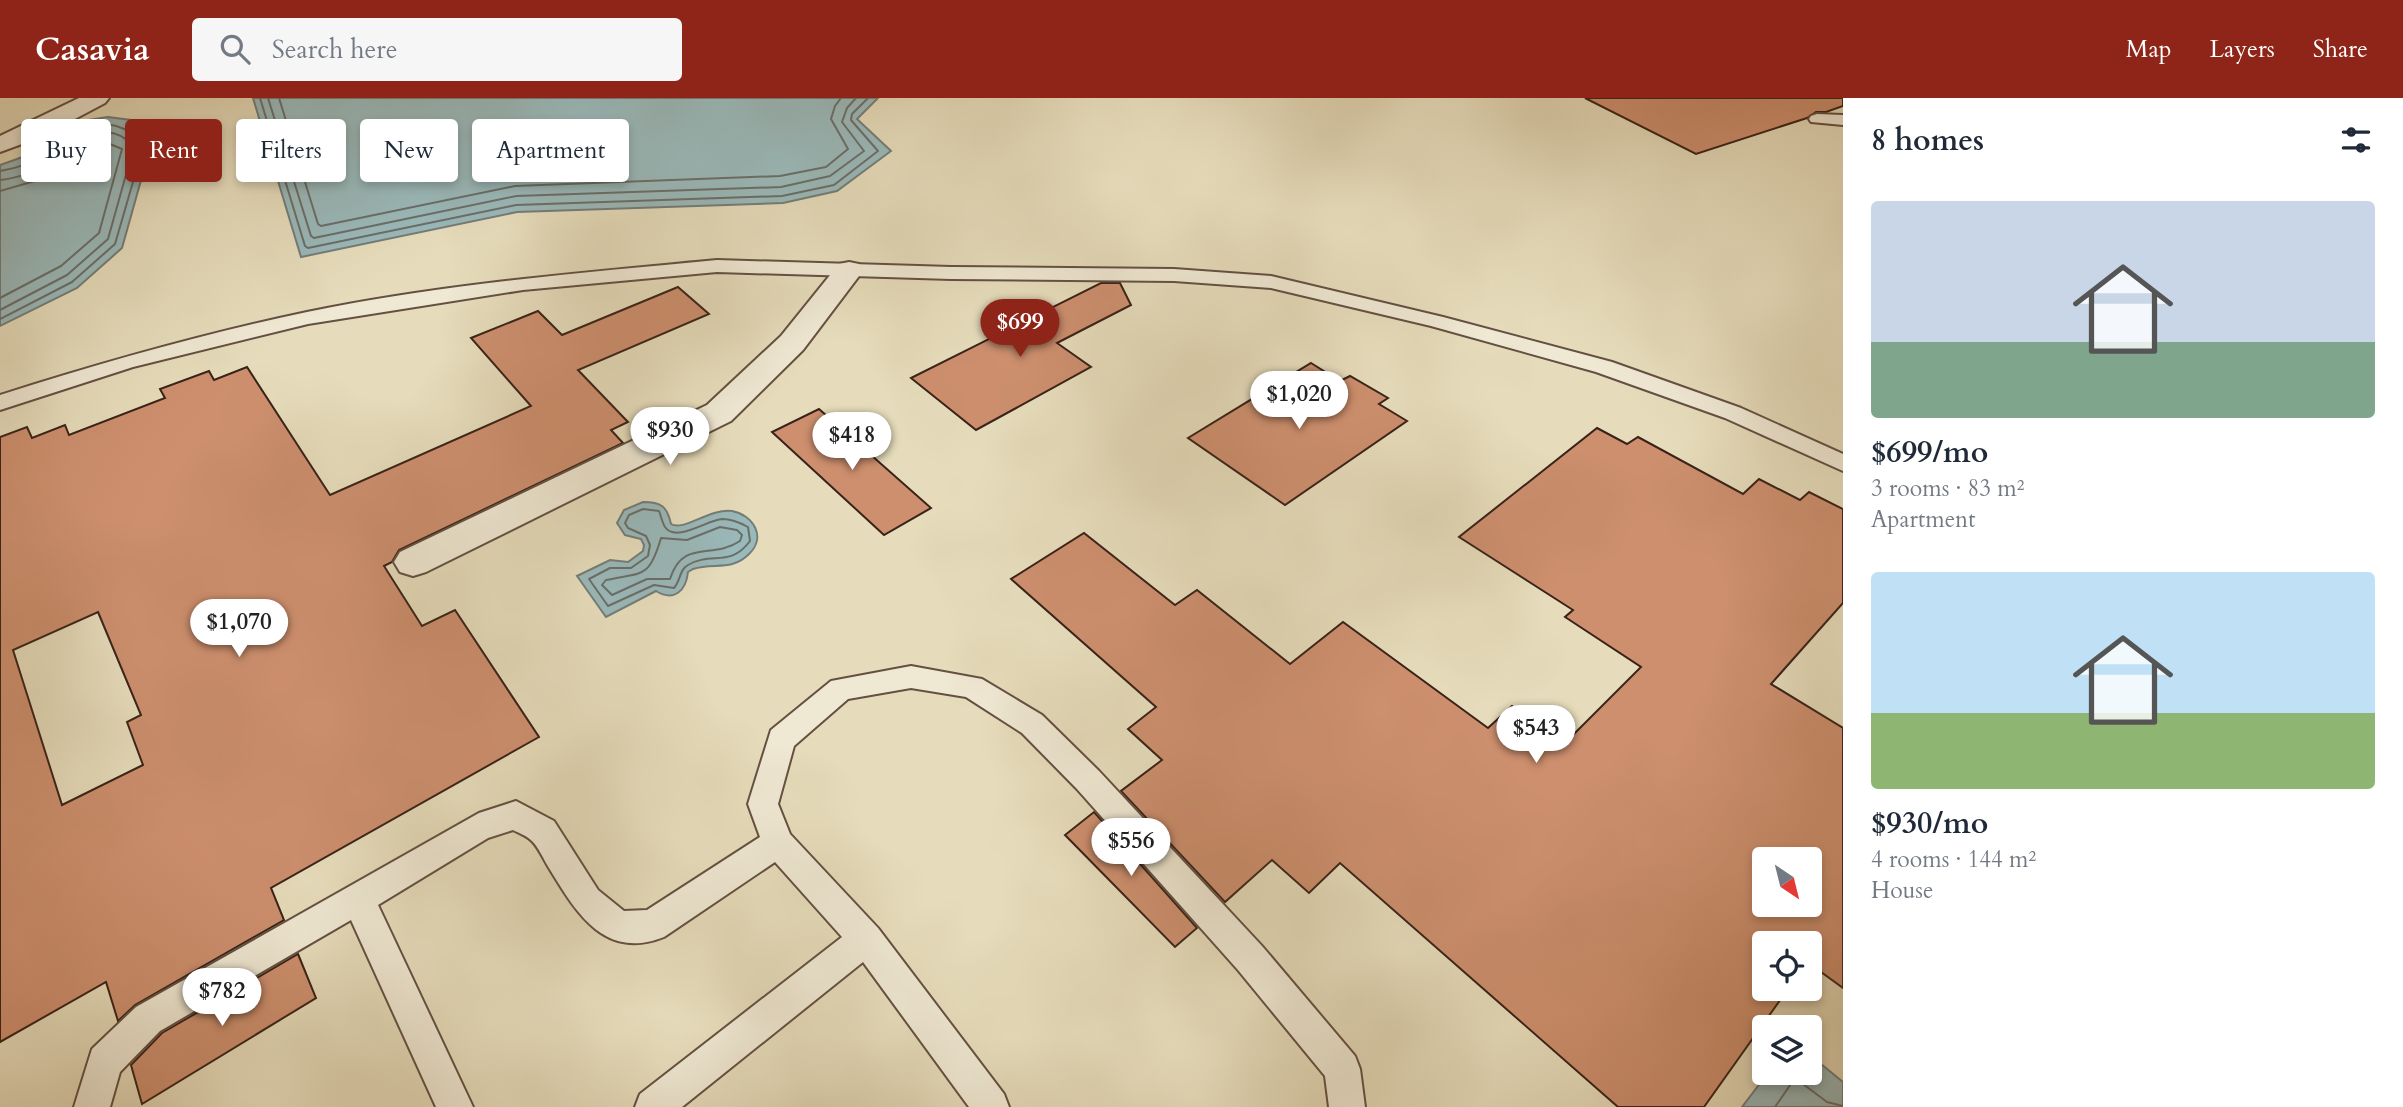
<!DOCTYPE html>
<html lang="en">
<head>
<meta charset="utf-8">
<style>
  body { margin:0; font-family:Cardo,serif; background:#f6f6f7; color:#1f2937; height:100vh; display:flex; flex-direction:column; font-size:26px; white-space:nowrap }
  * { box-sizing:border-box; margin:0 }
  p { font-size:23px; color:#747a83 }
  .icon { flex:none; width:38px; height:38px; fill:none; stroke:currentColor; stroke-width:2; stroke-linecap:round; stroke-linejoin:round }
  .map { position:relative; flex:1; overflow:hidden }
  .side { display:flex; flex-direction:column; background:#fff; width:560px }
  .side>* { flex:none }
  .hud { position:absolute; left:21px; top:21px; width:665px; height:63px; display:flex; gap:14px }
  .needle { width:46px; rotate:145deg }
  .buttons { position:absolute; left:1752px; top:749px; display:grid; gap:14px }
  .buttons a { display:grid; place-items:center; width:70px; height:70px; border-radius:7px; background:#fff; box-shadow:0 4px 10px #0003; font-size:35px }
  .price { position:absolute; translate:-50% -60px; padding:0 16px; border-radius:24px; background:#fff; color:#222; font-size:23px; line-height:46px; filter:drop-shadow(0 2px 4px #0008) }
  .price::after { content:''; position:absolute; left:50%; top:42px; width:21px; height:16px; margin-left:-10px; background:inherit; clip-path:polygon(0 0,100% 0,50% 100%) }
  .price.current { background:#8f2418; color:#fff }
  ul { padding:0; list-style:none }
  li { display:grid; align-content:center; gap:14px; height:371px; padding:0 28px }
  li span { display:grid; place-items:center; height:217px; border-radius:7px; color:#555 }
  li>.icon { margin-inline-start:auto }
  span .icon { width:126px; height:126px; fill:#fffc; stroke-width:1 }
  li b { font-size:30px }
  h2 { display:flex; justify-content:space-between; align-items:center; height:84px; padding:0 28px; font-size:30px }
  .chip { padding:0 24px; border-radius:7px; background:#fff; box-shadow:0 4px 10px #0003; font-size:24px; line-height:63px }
  .chip.current { background:#8f2418; color:#fff }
  header { display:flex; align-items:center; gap:42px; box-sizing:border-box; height:98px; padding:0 35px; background:#8f2418; color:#fff }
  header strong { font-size:33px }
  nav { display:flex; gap:38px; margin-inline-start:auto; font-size:24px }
  .search { width:490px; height:63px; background:#f6f6f7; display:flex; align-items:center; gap:18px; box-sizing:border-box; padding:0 24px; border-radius:7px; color:#747a83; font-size:26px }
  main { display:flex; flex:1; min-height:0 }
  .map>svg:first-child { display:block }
  .water { fill:#9ab9ba; stroke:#737d7a; stroke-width:2 }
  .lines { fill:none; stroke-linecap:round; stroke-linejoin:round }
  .shore { stroke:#6a6e6a; stroke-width:2 }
  .building { fill:#cd8f6e; stroke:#392219; stroke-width:2; fill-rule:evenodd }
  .service-casing { stroke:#645042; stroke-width:4 }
  .minor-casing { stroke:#645042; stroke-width:4 }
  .service { fill:#efe8d3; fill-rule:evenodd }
  .minor { fill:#efe8d3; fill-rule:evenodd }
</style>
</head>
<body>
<header>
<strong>Casavia</strong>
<div class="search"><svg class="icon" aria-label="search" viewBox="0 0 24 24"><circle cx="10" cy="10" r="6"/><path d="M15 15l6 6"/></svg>Search here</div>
<nav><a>Map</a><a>Layers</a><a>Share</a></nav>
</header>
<main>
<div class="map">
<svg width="1843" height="1009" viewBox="0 0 1843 1009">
  <rect width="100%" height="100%" fill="#e6dcbb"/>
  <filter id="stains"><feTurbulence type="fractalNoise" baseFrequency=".00286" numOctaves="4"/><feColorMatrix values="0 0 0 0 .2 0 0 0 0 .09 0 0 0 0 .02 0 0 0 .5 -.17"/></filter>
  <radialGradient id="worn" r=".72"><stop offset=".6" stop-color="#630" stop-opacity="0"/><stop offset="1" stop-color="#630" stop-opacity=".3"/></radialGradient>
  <path class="water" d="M 253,0 L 878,0 L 857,21 L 891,53 L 837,93 L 783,105 L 517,114 L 301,159 Z
    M 108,19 L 131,22 L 152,43 L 122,150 L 77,190 L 0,228 L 0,67 L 31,56 L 61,40 L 82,23 Z
    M 643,404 C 661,404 667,408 671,426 C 683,434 710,410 732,413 C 753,417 767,439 749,456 C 731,474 714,464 693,471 L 688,474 C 686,493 674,504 656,493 L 606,519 L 577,478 L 610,462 L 628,464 L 643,453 L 644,447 L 641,441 L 625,437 L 617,425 L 624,412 Z
    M 1810,957 L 1843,984 L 1843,1009 L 1742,1009 L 1768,975 L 1810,975 Z"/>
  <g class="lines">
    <path class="shore" d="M 260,0 L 305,148 L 308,150 L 516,107 L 782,98 L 834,87 L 878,53 L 851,22 L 852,16 L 868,0
      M 268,0 L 311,138 L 314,140 L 516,98 L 781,89 L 830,78 L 864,53 L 842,24 L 847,10 L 856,0
      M 279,0 L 318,126 L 321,128 L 515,88 L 780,78 L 826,69 L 848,51 L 831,21 L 835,8 L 841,0
      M 0,73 C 20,70 39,62 57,51 C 67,45 74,36 84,31 C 106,20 128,29 144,46 L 115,146 L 72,184 L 0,221
      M 0,82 C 21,80 39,72 57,61 C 83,45 104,18 134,48 L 108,141 L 67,177 L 0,212
      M 0,93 L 38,82 L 93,49 L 110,46 L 122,51 L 99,135 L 61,168 L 0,200
      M 643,411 L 659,413 C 661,418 662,424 665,429 C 676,445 707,422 722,421 C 732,421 739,424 748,429 L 750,443 C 730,470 712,453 688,467 C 679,472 681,482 674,490 L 654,487 L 608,508 L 589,481 L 610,470 L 631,470 L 648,458 L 650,447 L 646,438 L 628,430 L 625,425 L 629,417 Z
      M 720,429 L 737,432 L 742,437 L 740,443 C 712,462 683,440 670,481 L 647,481 L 612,497 L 602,487 L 606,482 C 643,474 649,481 661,440 L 687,442 Z
      M 1775,1009 L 1795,980 L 1827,1004 L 1843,1008"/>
  </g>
  <path class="building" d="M 1585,0 L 1843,0 L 1843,8 L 1826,14 L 1816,14 L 1807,20 L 1696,56 Z
    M 1101,185 L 1120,185 L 1131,207 L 1057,245 L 1091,269 L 976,332 L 911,280 Z
    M 678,189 L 709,216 L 578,272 L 628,324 L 611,332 L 623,345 L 399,452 L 392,464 L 384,468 L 422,528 L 455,512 L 539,639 L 271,790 L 284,822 L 135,907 L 118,923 L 106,884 L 0,944 L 0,339 L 27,329 L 32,340 L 65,327 L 69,337 L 165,300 L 160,291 L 209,273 L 214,282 L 247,269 L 330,397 L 531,308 L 471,240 L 538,213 L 562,237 ZM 98,514 L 141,617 L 127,624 L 143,667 L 62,707 L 13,552 Z
    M 1311,265 L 1340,283 L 1350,278 L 1388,300 L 1379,306 L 1407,323 L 1285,407 L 1188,340 Z
    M 819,311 L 931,410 L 884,437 L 772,334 Z
    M 1597,330 L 1627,346 L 1638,339 L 1743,396 L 1759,381 L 1800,402 L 1809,394 L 1843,411 L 1843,505 L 1771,586 L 1843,630 L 1843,890 L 1810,866 L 1810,845 L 1764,845 L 1764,891 L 1788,891 L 1704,1009 L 1618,1009 L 1340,765 L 1309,795 L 1272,762 L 1225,804 L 1121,693 L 1162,662 L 1128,631 L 1156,609 L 1011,481 L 1084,435 L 1175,507 L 1197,492 L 1290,566 L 1343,524 L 1488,630 L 1512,608 L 1564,646 L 1641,569 L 1565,519 L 1573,512 L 1459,439 ZM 1764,761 L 1810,761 L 1810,807 L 1764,807 Z
    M 1094,714 L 1197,830 L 1175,849 L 1065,737 Z
    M 298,856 L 316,900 L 142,1006 L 131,967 L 162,935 Z"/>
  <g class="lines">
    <defs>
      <path id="service" d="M 1817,16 L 1843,17 L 1843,27 L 1811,24 L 1809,21 L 1811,18 Z
        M 717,162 L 951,169 L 1174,171 L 1271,178 L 1443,219 L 1612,264 L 1741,310 L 1843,356 L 1843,373 L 1725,320 L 1596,274 L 1431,228 L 1271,190 L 1174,183 L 951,181 L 717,174 L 523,192 L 308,226 L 133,269 L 0,312 L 0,297 C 101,265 203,236 307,214 C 442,186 580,175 717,162 Z
        M 911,568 L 982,581 L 1042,617 L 1099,673 L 1262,848 L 1355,958 L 1360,971 L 1365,1009 L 1329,1009 L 1325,978 L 1238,872 L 1077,691 L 1022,635 L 966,599 L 911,590 L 848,601 L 794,648 L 778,706 L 790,736 L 878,830 L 1004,996 L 1009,1009 L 969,1009 L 863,864 L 682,1009 L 635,1009 L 640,996 L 842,839 L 775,764 L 664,839 C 604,863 576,814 549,770 C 544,762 539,750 532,743 C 527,738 519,735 513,732 L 488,740 L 378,807 L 473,1009 L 436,1009 L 351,822 L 160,933 L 120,974 L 110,1009 L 74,1009 L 92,951 L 136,909 L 479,715 L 516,703 L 554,723 L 598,792 L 624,813 L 647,812 L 760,739 L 748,706 L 771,632 L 831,583 Z"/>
      <path id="minor" d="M 79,0 L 109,0 L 105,5 L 41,39 L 0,54 L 0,38 Z
        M 849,164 L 859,166 L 863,172 L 859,178 L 803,252 L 731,323 L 426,474 L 413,478 L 400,474 L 394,464 L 400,454 L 707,307 L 781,238 L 839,166 Z"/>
    </defs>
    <use href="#service" class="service-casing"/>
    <use href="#minor" class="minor-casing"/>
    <use href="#service" class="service"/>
    <use href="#minor" class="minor"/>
  </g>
  <rect width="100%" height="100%" filter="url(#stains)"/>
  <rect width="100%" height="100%" fill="url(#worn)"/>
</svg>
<div class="buttons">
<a><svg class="needle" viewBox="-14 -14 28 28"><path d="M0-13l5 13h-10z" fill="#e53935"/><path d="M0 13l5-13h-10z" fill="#747a83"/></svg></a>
<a><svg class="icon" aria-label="locate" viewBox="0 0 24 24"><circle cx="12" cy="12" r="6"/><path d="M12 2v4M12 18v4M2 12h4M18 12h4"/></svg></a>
<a><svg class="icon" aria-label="layers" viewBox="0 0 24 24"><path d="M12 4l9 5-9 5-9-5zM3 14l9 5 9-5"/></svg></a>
</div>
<b class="price current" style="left:1020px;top:261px">$699</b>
<b class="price" style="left:1299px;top:333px">$1,020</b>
<b class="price" style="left:670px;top:369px">$930</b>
<b class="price" style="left:852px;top:374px">$418</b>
<b class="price" style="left:239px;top:561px">$1,070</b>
<b class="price" style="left:1536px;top:667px">$543</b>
<b class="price" style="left:1131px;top:780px">$556</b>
<b class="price" style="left:222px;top:930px">$782</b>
<div class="hud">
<a class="chip">Buy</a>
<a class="chip current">Rent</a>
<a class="chip">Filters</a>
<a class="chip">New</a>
<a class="chip">Apartment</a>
</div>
</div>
<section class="side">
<h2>8 homes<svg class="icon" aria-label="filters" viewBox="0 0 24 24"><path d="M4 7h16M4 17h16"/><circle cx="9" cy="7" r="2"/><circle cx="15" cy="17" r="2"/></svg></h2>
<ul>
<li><span style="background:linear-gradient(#c9d6e8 65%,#7fa58c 0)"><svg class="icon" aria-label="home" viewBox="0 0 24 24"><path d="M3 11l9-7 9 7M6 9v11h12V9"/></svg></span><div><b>$699/mo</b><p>3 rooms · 83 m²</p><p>Apartment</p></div></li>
<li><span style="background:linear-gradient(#bfe0f5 65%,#8fb573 0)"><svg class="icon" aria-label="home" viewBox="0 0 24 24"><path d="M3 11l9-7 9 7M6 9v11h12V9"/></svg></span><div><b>$930/mo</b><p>4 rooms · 144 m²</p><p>House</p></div></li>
</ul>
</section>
</main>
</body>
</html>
